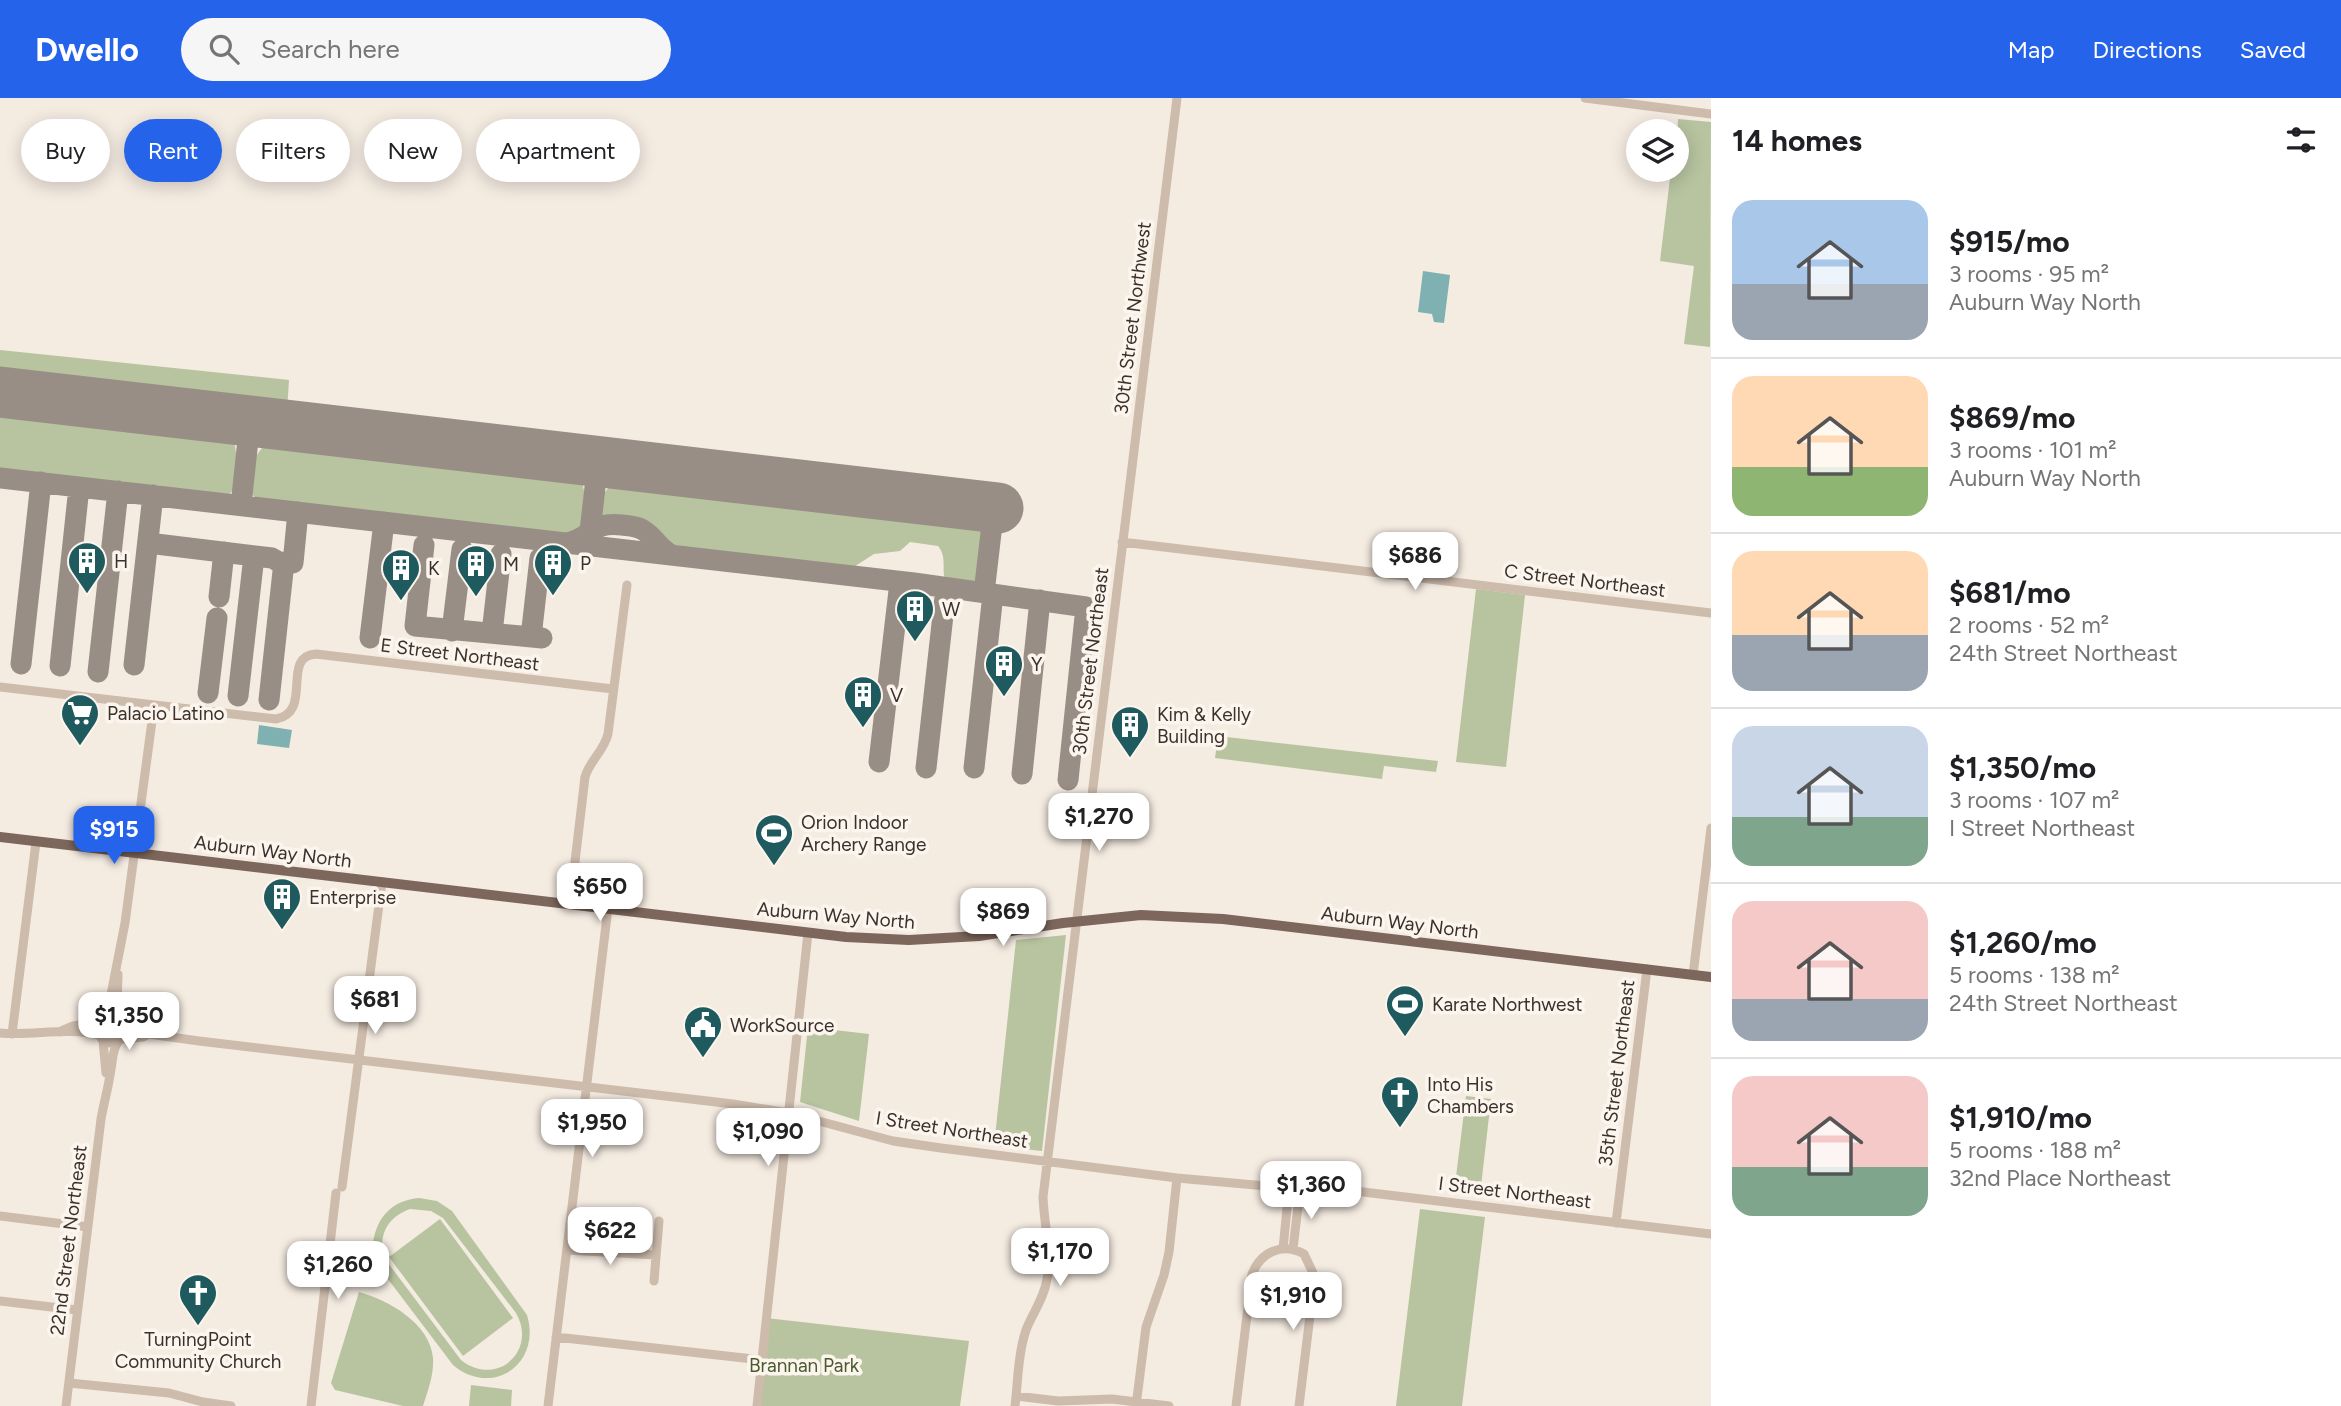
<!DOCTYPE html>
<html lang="en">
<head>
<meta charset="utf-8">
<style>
  body { margin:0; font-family:Figtree,sans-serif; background:#f6f6f6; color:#202124; height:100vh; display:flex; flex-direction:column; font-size:26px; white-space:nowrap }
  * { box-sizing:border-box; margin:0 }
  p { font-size:23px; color:#757577 }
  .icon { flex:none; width:38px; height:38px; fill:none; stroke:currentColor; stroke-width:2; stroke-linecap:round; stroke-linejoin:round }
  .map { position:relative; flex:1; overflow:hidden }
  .drawer { display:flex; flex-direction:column; background:#fff; width:630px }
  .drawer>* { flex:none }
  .top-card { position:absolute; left:21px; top:21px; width:665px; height:63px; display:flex; gap:14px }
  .tools { position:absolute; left:1626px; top:21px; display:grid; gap:14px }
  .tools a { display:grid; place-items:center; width:63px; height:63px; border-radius:50%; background:#fff; box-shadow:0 4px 18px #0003; font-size:35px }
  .price { position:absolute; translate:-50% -60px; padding:0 16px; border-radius:14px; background:#fff; color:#222; font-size:23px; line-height:46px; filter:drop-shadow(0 2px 4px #0008) }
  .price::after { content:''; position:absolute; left:50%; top:42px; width:21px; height:16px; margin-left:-10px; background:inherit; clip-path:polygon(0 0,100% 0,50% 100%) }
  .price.active { background:#2563eb; color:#fff }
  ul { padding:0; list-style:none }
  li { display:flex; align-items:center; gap:21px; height:175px; padding:0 21px }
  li+li { border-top:2px solid #e0e0e0 }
  li span { display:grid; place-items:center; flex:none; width:196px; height:140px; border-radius:21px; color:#555 }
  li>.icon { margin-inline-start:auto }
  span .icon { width:84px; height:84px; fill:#fffc; stroke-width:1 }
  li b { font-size:30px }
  h2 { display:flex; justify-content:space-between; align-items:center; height:84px; padding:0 21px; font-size:30px }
  .chip { padding:0 24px; border-radius:32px; background:#fff; box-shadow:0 4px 18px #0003; font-size:24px; line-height:63px }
  .chip.active { background:#2563eb; color:#fff }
  header { display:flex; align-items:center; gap:42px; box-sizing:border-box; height:98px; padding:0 35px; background:#2563eb; color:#fff }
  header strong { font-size:33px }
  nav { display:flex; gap:38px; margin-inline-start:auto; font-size:24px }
  .search { width:490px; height:63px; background:#f6f6f6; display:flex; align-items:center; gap:18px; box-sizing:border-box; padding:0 24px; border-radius:38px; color:#757577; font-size:26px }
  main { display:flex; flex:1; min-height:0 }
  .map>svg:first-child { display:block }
  .green { fill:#b8c4a0; fill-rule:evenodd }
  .water { fill:#7fb0b2 }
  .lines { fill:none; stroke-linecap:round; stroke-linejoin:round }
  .taxiway { stroke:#988e86; stroke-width:21 }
  .runway { stroke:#988e86; stroke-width:51 }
  .minor { stroke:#cdbbac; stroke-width:9 }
  .major { stroke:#7d675c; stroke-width:10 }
  .labels { text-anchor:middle; stroke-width:7; stroke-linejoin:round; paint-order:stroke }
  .street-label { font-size:19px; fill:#3b302b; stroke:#fbf5ee }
  .poi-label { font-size:19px; fill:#3b302b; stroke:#fbf5ee; text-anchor:start }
  .park-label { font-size:19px; fill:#4a5a2e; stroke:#fbf5ee }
</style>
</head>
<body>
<header>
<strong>Dwello</strong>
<div class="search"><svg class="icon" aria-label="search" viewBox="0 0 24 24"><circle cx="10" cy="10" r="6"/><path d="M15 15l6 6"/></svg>Search here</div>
<nav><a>Map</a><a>Directions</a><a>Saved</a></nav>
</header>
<main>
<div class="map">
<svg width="1711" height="1308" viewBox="0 0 1711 1308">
  <rect width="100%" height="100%" fill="#f4ebe1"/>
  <path class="green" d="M 1678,21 L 1711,24 L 1710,249 L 1684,246 L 1694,168 L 1660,163 L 1671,72 L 1676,72 Z
    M 0,252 L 289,282 L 287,314 L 243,311 L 0,280 Z
    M 0,309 L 215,334 L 228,340 L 235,348 L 238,367 L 236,388 L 228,398 L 0,373 Z
    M 275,341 L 566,375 L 581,382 C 588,401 590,427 571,438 L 264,404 L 252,397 C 249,373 252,352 275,341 Z
    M 623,382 L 884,410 L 987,424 C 990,445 986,470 977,489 C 925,494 954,466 938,448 L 910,444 L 900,453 L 874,456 L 849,472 L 676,453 C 663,449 660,438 651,430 C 639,420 616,424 601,420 C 596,403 606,386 623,382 Z
    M 1476,491 L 1525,497 L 1506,669 L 1456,664 Z
    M 1218,638 L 1438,663 L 1436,674 L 1384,668 L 1382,681 L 1215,660 Z
    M 1066,837 L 1042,1053 L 994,1048 L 1016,842 Z
    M 808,929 L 869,936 L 859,1023 L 800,1004 Z
    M 1466,998 L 1491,1001 L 1480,1097 L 1454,1095 Z
    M 419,1100 L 437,1103 L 452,1113 L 527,1217 C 542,1266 492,1300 453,1267 L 366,1152 L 373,1146 C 376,1119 393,1102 419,1100 ZM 410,1111 L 431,1113 L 443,1120 L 516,1215 C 538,1253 496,1290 461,1262 L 385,1161 C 377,1139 387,1119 410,1111 Z
    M 1420,1111 L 1485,1119 L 1462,1308 L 1396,1308 Z
    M 440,1121 L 513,1220 L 463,1258 L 389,1159 Z
    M 359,1194 C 388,1202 430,1225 433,1260 C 434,1277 428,1292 423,1308 L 403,1308 L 335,1292 L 331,1285 Z
    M 766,1220 L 969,1243 L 960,1308 L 757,1308 Z
    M 471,1287 L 512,1292 L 511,1308 L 469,1308 Z"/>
  <path class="water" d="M 1423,173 L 1450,177 L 1444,225 L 1434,224 L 1432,216 L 1418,214 Z
    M 259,627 L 292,632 L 289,650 L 257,646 Z"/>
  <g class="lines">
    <path class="taxiway" d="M 0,380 L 914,485 L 1086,509 L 1068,682
      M 241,407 L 250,323
      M 589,442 L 598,363
      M 148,445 L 272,460 L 279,464 L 293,465 L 298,414
      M 566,445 C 591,441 590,423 622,427 C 629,428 637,428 643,432 C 655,439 659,451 672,457
      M 424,447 L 415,528 L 542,540
      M 984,495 L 994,409
      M 219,499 L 224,454
      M 452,533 L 462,451
      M 492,535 L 501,456
      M 531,539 L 540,460
      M 370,540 L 384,424
      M 21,566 L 41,384
      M 134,567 L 153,397
      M 60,568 L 79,389
      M 98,574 L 118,393
      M 208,595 L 217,520
      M 238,598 L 254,458
      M 269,602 L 284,464
      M 879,664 L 900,484
      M 926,670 L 946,490
      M 974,670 L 993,496
      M 1022,676 L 1040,502"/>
    <path class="runway" d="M 0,294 L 998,410"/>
    <path class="minor" d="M 1585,0 L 1711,16
      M 1122,444 L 1711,515
      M 0,589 L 276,621 C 314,614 280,558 316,556 L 613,591
      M 570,806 L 585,679 C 590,662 604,653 608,636 L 627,487
      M 118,876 L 117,910 L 120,925
      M 1693,877 L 1711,730
      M 106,922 L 125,825 L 154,608
      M 122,927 L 149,936 L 199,943 L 733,1006 L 789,1015 L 893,1043 L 941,1050 L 1177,1080 L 1300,1091 L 1355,1093 L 1711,1136
      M 59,934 L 73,928 L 114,921 C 124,926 126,936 118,944 L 107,945 L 101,940 L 99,930 L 103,924
      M 0,935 C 33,938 67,929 99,937
      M 12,936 L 36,744
      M 121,941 L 143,939 L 149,936
      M 103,943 L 106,975
      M 342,1089 L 382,784
      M 0,1118 L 88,1129
      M 1616,1125 L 1647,871
      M 1283,1151 L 1289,1090
      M 1293,1151 L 1300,1091
      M 567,1152 L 656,1157
      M 654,1183 L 659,1123
      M 0,1203 L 77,1212
      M 556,1239 L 762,1262
      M 69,1285 L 169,1295 L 203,1304 L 231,1308
      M 1016,1298 L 1058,1303 L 1112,1301 L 1169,1308
      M 66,1308 L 101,1021 C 104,1004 109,987 111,971 C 113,961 112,953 118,944
      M 311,1308 L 336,1095
      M 548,1308 L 608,810
      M 757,1308 L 808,835
      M 1015,1308 C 1018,1283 1018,1256 1026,1232 C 1033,1214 1044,1201 1047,1181 C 1052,1154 1044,1127 1043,1099 L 1177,0
      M 1136,1308 L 1146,1229 L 1164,1177 L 1169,1154 L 1177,1080
      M 1236,1308 L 1252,1176 C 1261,1154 1282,1144 1304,1156 L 1313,1175 L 1313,1193 L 1299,1308"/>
    <path class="major" d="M 0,739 L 846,839 L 909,842 L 979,838 L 1063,825 L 1141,817 L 1223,821 L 1711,879"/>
  </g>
  <defs>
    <symbol id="building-pin" viewBox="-11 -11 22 30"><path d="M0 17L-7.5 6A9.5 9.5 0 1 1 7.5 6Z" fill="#1f5a5e" stroke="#fbf5ee"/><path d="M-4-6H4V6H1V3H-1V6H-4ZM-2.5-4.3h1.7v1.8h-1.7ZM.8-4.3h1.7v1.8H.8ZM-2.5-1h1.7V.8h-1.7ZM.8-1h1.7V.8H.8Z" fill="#fff"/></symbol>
    <symbol id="supermarket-pin" viewBox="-11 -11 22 30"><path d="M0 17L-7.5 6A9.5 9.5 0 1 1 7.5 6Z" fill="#1f5a5e" stroke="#fbf5ee"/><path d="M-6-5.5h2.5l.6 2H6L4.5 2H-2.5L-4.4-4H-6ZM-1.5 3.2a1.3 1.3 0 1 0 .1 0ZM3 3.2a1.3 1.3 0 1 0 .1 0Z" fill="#fff"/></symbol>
    <symbol id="stadium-pin" viewBox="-11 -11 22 30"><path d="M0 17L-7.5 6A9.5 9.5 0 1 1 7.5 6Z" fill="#1f5a5e" stroke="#fbf5ee"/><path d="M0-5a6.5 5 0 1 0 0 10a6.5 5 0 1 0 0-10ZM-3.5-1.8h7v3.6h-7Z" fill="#fff"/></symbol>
    <symbol id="civic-pin" viewBox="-11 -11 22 30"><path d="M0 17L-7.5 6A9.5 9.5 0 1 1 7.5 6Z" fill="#1f5a5e" stroke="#fbf5ee"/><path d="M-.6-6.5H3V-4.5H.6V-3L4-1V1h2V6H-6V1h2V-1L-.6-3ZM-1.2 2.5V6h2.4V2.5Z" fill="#fff"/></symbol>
    <symbol id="church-pin" viewBox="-11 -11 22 30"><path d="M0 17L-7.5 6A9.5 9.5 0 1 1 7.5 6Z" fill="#1f5a5e" stroke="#fbf5ee"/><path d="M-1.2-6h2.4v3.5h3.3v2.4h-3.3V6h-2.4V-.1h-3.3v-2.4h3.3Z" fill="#fff"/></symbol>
  </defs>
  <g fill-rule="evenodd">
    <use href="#building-pin" x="65" y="441" width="44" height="60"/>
    <use href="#building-pin" x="531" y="443" width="44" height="60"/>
    <use href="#building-pin" x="454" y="444" width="44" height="60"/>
    <use href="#building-pin" x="379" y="448" width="44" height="60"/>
    <use href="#building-pin" x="893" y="489" width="44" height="60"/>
    <use href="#building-pin" x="982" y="544" width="44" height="60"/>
    <use href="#building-pin" x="841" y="575" width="44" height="60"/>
    <use href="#supermarket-pin" x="58" y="593" width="44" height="60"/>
    <use href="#building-pin" x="1108" y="605" width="44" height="60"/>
    <use href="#stadium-pin" x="752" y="713" width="44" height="60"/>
    <use href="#building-pin" x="260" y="777" width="44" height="60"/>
    <use href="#stadium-pin" x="1383" y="884" width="44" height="60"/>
    <use href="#civic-pin" x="681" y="905" width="44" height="60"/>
    <use href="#church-pin" x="1378" y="975" width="44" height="60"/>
    <use href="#church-pin" x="176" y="1173" width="44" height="60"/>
  </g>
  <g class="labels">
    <g class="street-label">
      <text transform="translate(1132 220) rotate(-83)" y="7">30th Street Northwest</text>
      <text transform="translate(1585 482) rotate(7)" y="7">C Street Northeast</text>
      <text transform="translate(460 556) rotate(7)" y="7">E Street Northeast</text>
      <text transform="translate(1090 563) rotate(-83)" y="7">30th Street Northeast</text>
      <text transform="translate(273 753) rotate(7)" y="7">Auburn Way North</text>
      <text transform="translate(836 817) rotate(5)" y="7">Auburn Way North</text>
      <text transform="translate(1400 824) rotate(7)" y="7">Auburn Way North</text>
      <text transform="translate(1616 975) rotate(-83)" y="7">35th Street Northeast</text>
      <text transform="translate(952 1031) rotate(9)" y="7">I Street Northeast</text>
      <text transform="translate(1515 1094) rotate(7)" y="7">I Street Northeast</text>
      <text transform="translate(68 1142) rotate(-83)" y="7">22nd Street Northeast</text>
    </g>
    <g class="poi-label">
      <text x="114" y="470">H</text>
      <text x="580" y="472">P</text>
      <text x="503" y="473">M</text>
      <text x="428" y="477">K</text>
      <text x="942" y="518">W</text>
      <text x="1031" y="573">Y</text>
      <text x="890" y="604">V</text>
      <text x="107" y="622">Palacio Latino</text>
      <text x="1157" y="623">Kim &amp; Kelly<tspan x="1157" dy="22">Building</tspan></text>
      <text x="801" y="731">Orion Indoor<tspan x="801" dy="22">Archery Range</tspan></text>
      <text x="309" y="806">Enterprise</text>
      <text x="1432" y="913">Karate Northwest</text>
      <text x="730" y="934">WorkSource</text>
      <text x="1427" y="993">Into His<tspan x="1427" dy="22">Chambers</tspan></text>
      <text x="198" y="1248" text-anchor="middle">TurningPoint<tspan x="198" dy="22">Community Church</tspan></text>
    </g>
    <g class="park-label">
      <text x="804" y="1274">Brannan Park</text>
    </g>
  </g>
</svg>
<div class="tools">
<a><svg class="icon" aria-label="layers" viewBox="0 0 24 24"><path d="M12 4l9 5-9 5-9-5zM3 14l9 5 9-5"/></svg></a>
</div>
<b class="price" style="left:1415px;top:494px">$686</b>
<b class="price" style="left:1099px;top:755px">$1,270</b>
<b class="price active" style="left:114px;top:768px">$915</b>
<b class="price" style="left:600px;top:825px">$650</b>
<b class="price" style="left:1003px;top:850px">$869</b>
<b class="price" style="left:375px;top:938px">$681</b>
<b class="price" style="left:129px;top:954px">$1,350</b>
<b class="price" style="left:592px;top:1061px">$1,950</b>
<b class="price" style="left:768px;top:1070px">$1,090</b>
<b class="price" style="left:1311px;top:1123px">$1,360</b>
<b class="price" style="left:610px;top:1169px">$622</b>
<b class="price" style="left:1060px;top:1190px">$1,170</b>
<b class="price" style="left:338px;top:1203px">$1,260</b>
<b class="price" style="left:1293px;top:1234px">$1,910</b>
<div class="top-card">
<a class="chip">Buy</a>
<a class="chip active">Rent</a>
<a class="chip">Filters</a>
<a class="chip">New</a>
<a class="chip">Apartment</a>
</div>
</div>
<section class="drawer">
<h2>14 homes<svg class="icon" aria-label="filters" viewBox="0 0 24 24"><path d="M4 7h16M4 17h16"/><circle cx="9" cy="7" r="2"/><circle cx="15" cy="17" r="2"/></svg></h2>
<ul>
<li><span style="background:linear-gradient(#a9c7e8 60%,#9aa5b1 0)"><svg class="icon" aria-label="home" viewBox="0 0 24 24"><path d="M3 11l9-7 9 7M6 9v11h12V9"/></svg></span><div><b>$915/mo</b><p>3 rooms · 95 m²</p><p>Auburn Way North</p></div></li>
<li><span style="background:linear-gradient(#ffd9b3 65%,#8fb573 0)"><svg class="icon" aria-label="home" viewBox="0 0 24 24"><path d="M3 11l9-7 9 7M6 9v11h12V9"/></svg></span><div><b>$869/mo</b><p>3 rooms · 101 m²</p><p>Auburn Way North</p></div></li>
<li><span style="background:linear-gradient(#ffd9b3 60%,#9aa5b1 0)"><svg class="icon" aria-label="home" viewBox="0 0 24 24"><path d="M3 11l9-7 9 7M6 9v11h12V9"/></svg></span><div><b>$681/mo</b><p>2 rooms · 52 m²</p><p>24th Street Northeast</p></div></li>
<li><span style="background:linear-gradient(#c9d6e8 65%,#7fa58c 0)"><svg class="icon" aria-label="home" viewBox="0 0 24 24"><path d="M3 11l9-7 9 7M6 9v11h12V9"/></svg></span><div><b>$1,350/mo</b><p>3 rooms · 107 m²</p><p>I Street Northeast</p></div></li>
<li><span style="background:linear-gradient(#f6c9c9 70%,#9aa5b1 0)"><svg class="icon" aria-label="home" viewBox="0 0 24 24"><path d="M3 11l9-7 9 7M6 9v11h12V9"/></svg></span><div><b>$1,260/mo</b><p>5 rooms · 138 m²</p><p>24th Street Northeast</p></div></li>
<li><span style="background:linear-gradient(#f6c9c9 65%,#7fa58c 0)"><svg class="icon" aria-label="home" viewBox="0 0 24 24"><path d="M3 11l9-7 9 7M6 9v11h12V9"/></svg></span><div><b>$1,910/mo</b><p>5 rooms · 188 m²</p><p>32nd Place Northeast</p></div></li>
</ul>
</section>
</main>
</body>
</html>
